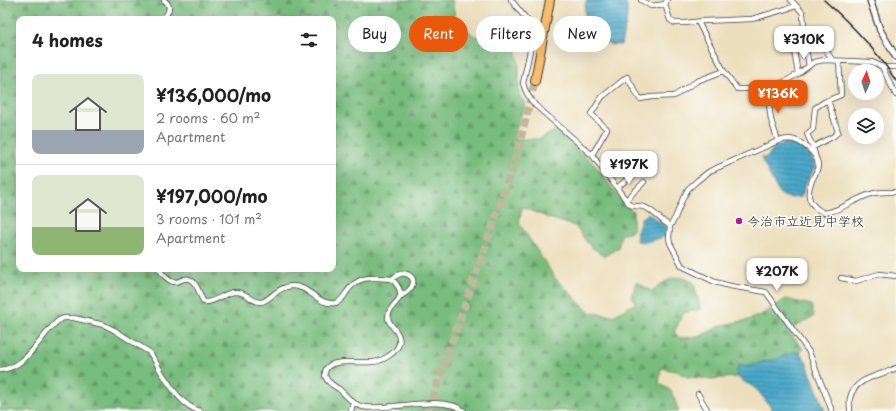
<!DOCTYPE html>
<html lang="en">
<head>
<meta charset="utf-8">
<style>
  body { margin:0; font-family:"Playpen Sans","Klee One",sans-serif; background:#f2f2f2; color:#222; height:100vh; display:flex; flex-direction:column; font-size:15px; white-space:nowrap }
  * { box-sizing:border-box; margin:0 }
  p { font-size:13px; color:#767676 }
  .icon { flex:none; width:22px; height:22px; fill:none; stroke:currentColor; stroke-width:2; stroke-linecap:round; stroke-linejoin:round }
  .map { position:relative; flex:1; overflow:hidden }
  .details { position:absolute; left:16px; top:16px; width:320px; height:256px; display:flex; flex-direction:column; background:#fff; border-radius:8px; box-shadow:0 4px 16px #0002 }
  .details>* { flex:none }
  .guide { position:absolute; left:348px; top:16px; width:380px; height:36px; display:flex; gap:8px }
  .needle { width:26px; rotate:3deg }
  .buttons { position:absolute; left:848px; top:64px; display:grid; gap:8px }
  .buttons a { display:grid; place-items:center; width:36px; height:36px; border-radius:50%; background:#fff; box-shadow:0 4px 16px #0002; font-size:20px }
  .price { position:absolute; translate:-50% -34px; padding:0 9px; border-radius:8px; background:#fff; color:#222; font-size:13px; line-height:26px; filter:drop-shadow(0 1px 2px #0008) }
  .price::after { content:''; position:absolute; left:50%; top:24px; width:12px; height:9px; margin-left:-6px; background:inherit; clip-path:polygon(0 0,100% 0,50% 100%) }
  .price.selected { background:#ea580c; color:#fff }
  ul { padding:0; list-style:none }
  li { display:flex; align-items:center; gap:12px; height:100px; padding:0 16px }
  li+li { border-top:1px solid #e0e0e0 }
  li span { display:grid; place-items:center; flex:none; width:112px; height:80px; border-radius:8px; color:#555 }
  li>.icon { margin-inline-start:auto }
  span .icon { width:48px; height:48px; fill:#fffc; stroke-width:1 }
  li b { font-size:17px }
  h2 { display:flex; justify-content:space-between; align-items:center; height:48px; padding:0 16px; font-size:17px }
  .pill { padding:0 14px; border-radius:18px; background:#fff; box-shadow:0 4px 16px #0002; font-size:14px; line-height:36px }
  .pill.selected { background:#ea580c; color:#fff }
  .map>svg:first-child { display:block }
  .forest { fill:url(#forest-firs); stroke:#4a6c4d; fill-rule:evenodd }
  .water { fill:url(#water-rules); stroke:#336272 }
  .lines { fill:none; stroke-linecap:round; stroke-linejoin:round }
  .motorway-tunnel { stroke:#c2b89d; stroke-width:8; stroke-dasharray:8 4; stroke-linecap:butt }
  .minor-casing { stroke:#3b3934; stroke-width:6 }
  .tertiary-casing { stroke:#3b3934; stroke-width:8 }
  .motorway-casing { stroke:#3b3934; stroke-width:10 }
  .minor { stroke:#fff; stroke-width:4.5 }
  .tertiary { stroke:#fff; stroke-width:5.5 }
  .motorway { stroke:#f9be6d; stroke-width:8 }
  .rail { stroke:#1c1c1c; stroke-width:1.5 }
  .poi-dot { fill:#b5179e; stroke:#fdfcf7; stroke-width:1.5 }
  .labels { text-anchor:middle; stroke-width:3; stroke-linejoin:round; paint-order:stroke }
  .poi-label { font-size:13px; fill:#1c1c1c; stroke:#fdfcf7; text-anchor:start }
</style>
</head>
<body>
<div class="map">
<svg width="896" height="411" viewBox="0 0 896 411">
  <defs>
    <pattern id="forest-firs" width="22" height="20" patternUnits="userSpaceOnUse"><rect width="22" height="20" fill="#78bc7e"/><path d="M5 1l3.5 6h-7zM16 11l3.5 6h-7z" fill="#629866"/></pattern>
    <pattern id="water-rules" width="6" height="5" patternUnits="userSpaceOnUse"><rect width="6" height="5" fill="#4aa7c8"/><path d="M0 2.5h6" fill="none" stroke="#3d87a2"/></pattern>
  </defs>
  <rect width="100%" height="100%" fill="#fdfcf7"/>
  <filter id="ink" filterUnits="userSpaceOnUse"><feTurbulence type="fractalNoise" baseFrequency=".025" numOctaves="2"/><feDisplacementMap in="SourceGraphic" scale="8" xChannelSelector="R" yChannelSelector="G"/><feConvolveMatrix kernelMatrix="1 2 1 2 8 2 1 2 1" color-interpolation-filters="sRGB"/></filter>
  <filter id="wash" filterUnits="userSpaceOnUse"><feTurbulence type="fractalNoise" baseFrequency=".012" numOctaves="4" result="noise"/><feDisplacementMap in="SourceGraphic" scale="16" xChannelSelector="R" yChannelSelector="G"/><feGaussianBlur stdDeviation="0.9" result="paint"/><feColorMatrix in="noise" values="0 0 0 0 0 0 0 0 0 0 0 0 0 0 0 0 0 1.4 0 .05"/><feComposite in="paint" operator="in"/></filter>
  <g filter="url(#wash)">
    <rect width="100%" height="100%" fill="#ecdfbd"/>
    <path class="forest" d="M 0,0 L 452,0 L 456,22 L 476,37 L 488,31 L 486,21 L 502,24 L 514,36 L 519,64 L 519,95 L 526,105 L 519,119 L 514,139 L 539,139 L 557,130 L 592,162 L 626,206 L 633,211 L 633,230 L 621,235 L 618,248 L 604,256 L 590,246 L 575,226 L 549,218 L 522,207 L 519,223 L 555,278 L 589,312 L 613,316 L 636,303 L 631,296 L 637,282 L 651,291 C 668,281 674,271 694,283 L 700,309 L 684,313 L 674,332 L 679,338 L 699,337 L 722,325 L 748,320 L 761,315 L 786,299 L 811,305 L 814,316 L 788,331 L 803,349 L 797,359 L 745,376 L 713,379 L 688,377 L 676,371 L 661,368 L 659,383 L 671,391 L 679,411 L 0,411 ZM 19,19 L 333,19 L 333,269 L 19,269 Z"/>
    <path class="water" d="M 587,0 L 624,0 C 632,10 623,33 621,45 C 617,45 612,45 609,44 C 591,36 579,18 587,0 Z
      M 785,143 C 797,143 816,154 814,168 C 812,174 808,179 805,185 C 803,189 804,193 801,197 C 792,198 786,199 779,193 L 761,158 L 768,157 C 772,147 776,146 785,143 Z
      M 648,213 L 668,229 L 667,236 L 646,242 L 636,241 L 637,233 L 636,232 L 639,227 L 641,218 L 646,216 Z
      M 795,352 L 801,354 L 806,361 L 825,411 L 771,411 L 771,407 C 766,402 762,395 757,390 C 748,381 730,381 739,365 C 755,368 754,363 767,361 C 771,360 776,360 780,358 C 786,356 788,353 795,352 Z"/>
  </g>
  <g filter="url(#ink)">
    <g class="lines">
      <path class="motorway-tunnel" d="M 428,411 L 496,216 L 517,153 L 535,81"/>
      <defs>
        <path id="minor" d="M 511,0 L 532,26 L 534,32 L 523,83 C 525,92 529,98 535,105 L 592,155 L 629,204 C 634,208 638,205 644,207 C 652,209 661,221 670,226
          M 641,0 L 651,6 L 665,4
          M 667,0 L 665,4 L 670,20 L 675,23 L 685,23 L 703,21 L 752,19 L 796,6
          M 791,0 L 803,13 L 805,43 L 809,66
          M 163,19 C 169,12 172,6 164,0
          M 698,22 L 724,71 L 737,89 L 767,89 L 782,83 L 798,74 L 814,62 L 824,60 L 872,62 L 883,67 L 896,67
          M 818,30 L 822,43 L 832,60
          M 882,67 L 896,95
          M 798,74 L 793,45 L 805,43
          M 767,89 L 771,120 L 778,141
          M 813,147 L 834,136 L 838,132 L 828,100
          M 592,155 L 607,129 L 591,114 L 602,97 L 627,77 L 640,99 L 652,97 L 674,96 L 697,81 L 724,71
          M 815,155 L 813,147 L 807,134 L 813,129 L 815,108 L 824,102 L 841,95 L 839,61
          M 617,188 L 638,170
          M 626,200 L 644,182
          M 159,269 C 177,295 180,273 191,280 C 199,285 199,296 204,302 C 216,303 224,292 236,292 C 247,292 253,303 261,302 C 270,301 277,286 293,286 C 309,286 319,306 335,303 C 340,302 343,298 346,293 C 358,275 371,277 392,279 C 413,301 388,301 388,318 C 389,323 393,327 396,331 C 404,342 397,351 387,357 C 382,360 377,362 372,362 C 361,364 323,356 325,375 C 326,382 334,386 339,389 C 347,396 353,405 363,407 C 390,411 442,394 464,411
          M 841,278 L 856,281 L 879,274 L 896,276
          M 392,279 C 394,277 397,275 400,274 C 408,272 416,278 412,286 C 410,291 404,294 400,297
          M 0,370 C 28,368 40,335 59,320 L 64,318 L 74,318 L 104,325 L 114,330 L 149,352 C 156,360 158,368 164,376 C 172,389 184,407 200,411
          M 698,394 L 708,411
          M 351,411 L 353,403
          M 832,411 L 809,352 L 766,292 L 730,286 L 715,282 L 682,266 L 670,243 L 669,238 L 670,226 L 675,218 L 683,198 L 688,189 L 698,180 L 710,171 L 778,141 C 782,140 786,139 790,139 C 802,141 818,153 818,166 C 817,172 813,177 811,183 C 805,198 811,206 824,213 C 841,211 854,199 871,194 C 879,191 888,192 896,192
          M 850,411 C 850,407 849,402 850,398 C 855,377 880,376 896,368"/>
        <path id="tertiary" d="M 870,0 L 880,30 L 896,57"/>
        <path id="motorway" d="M 535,81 L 550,0"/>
      </defs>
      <use href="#minor" class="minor-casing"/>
      <use href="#tertiary" class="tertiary-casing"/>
      <use href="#motorway" class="motorway-casing"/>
      <use href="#minor" class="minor"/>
      <use href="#tertiary" class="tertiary"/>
      <use href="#motorway" class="motorway"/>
      <path class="rail" d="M 824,0 C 851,24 877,50 896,81"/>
    </g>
  </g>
  <circle class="poi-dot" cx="739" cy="221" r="4"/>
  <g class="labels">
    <g class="poi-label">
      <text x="747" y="226">今治市立近見中学校</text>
    </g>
  </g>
</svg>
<div class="buttons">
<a><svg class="needle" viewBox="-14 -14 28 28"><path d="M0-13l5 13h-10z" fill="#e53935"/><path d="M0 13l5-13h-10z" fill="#767676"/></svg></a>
<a><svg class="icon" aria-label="layers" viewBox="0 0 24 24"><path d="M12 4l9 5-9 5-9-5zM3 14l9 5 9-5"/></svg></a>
</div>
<b class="price" style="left:804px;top:60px">¥310K</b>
<b class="price selected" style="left:778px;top:114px">¥136K</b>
<b class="price" style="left:629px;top:185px">¥197K</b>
<b class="price" style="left:777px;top:292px">¥207K</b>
<div class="guide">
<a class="pill">Buy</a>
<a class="pill selected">Rent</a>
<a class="pill">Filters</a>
<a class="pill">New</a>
</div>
<section class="details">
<h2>4 homes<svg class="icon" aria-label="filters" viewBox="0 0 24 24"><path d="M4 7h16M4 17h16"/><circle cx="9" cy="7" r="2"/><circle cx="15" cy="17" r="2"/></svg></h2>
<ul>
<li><span style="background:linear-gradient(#dfe7d0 70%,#9aa5b1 0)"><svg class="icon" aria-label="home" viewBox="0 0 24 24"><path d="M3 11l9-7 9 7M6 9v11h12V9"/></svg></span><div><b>¥136,000/mo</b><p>2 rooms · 60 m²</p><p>Apartment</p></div></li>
<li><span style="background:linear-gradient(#dfe7d0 65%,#8fb573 0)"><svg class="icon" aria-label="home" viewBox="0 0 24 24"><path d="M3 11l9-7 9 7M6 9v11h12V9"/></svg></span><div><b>¥197,000/mo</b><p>3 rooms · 101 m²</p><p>Apartment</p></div></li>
</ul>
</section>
</div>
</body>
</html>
